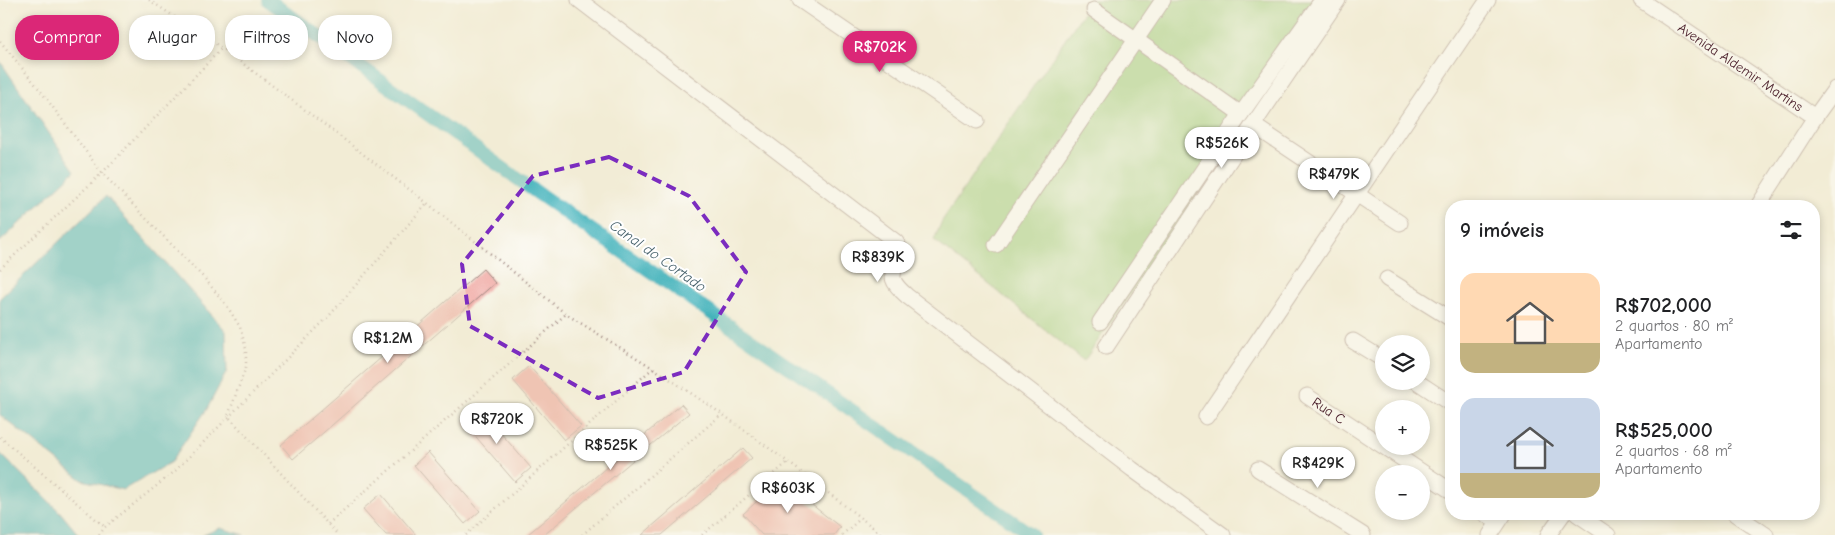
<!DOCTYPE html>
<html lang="pt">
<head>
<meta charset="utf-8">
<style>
  body { margin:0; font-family:"Comic Neue",sans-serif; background:#f2f2f2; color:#202124; height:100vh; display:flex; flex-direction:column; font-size:19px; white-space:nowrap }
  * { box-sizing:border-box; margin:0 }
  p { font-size:16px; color:#757577 }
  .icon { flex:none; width:28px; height:28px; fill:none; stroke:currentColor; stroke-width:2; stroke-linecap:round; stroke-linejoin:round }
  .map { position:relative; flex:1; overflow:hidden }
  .side { position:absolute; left:1445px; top:200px; width:375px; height:320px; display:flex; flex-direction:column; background:#fff; border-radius:20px; box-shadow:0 2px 8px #0003 }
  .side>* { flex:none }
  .hud { position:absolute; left:15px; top:15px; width:475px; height:45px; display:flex; gap:10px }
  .buttons { position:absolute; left:1375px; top:335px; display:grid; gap:10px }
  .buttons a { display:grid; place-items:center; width:55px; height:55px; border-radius:50%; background:#fff; box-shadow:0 2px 8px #0003; font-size:25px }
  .price { position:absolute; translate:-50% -42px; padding:0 11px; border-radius:18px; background:#fff; color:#222; font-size:16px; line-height:32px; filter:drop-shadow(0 1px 2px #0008) }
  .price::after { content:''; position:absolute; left:50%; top:30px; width:15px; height:11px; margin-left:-8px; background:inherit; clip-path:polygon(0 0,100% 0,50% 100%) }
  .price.current { background:#db2777; color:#fff }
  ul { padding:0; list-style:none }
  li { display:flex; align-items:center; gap:15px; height:125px; padding:0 15px }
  li span { display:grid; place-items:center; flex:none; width:140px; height:100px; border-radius:15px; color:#555 }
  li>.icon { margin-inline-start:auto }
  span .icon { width:60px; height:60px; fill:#fffc; stroke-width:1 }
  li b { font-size:21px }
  h2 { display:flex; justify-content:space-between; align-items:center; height:60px; padding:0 15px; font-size:21px }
  .tag { padding:0 18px; border-radius:20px; background:#fff; box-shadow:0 2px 8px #0003; font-size:18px; line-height:45px }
  .tag.current { background:#db2777; color:#fff }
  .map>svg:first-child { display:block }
  .green { fill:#9bcc7c; stroke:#727654 }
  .water { fill:#41b1b9; stroke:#466872 }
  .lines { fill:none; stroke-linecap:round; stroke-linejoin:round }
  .canal { stroke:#41b1b9; stroke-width:14 }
  .building { fill:#ec938b }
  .minor-casing { stroke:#9e8680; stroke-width:17 }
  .path { stroke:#9e8680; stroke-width:2.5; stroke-dasharray:1 4; stroke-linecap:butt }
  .minor { stroke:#fff; stroke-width:15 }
  .marked { fill:none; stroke:#7b2cbf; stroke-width:4; stroke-dasharray:10 6; stroke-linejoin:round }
  .labels { text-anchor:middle; stroke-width:4; stroke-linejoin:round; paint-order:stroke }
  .street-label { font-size:14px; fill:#4a1f2b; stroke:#fff }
  .water-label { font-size:15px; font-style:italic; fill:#46616b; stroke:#fff }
</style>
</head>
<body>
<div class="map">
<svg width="1835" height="535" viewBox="0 0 1835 535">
  <rect width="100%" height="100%" fill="#fff"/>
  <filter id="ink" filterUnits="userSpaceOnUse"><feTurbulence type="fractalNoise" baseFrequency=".02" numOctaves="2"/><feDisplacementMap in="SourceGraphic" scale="10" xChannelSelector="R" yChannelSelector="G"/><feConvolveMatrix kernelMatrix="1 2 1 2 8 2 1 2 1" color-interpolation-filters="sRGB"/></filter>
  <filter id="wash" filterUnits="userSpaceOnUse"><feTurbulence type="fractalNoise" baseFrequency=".0096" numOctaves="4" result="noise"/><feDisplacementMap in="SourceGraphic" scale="20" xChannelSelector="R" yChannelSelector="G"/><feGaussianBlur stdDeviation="1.12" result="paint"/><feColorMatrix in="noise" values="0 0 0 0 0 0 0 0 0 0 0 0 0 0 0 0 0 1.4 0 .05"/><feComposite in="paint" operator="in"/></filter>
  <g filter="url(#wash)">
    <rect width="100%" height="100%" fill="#f2ecd6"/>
    <path class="green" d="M 1092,0 L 1332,0 L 1084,361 L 934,240 L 942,221 Z"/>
    <path class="water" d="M 0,61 L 75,171 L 0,242 Z
      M 106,196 L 226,331 L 227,371 L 207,409 L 171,462 L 123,490 L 82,480 L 0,415 L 0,298 Z
      M 0,453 L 60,512 L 79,535 L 0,535 Z
      M 220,528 L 245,535 L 203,535 Z"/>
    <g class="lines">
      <path class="canal" d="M 268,0 L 539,194 L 1032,535"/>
    </g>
    <g id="blocks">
      <path class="building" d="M 483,269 L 495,283 L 293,459 L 281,445 Z
        M 529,366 L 581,426 L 564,440 L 513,380 Z
        M 681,404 L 689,413 L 544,535 L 527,535 Z
        M 480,409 L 531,468 L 515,482 L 464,423 Z
        M 743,448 L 752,458 L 662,535 L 642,535 Z
        M 428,452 L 480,511 L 465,524 L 414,465 Z
        M 778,478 L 840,527 L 834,535 L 762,535 L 743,514 L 766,493 Z
        M 381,494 L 416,535 L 386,535 L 363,509 Z"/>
    </g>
  </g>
  <g filter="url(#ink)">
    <use href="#blocks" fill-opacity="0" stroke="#9e8680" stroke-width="1"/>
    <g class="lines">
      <defs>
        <g id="minor">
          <path d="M 579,0 L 896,242 L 900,249 C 896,274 883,275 907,296 L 1132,469 L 1223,535"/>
          <path d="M 800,0 L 977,121"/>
          <path id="s1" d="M 1641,0 L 1815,117"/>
          <path d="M 1094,10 L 1241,114"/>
          <path d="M 1253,125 L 1400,223"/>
          <path d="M 1758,206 L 1815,117 L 1835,89"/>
          <path d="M 996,245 L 1163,0"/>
          <path d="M 1387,279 L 1451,319"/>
          <path d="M 1100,322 L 1241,114 L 1322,0"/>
          <path d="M 1353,341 L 1384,360"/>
          <path d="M 1106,347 L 1253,125 L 1338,0"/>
          <path d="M 1416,381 L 1451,404"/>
          <path id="s2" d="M 1307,396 L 1451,491"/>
          <path d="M 1206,417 L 1488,0"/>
          <path d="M 1258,469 L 1363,535"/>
          <path d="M 1485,514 L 1498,522"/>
          <path d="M 1577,514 L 1608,535"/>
          <path d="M 1735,514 L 1766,535"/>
          <path d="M 1490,535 L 1504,514"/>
          <path d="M 1548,535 L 1563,514"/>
        </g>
      </defs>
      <use href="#minor" class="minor-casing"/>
      <path class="path" d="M 149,0 L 222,48 L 325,125 L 427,203 L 566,314 L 653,368 L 722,414 L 788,462 L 883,535
        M 0,41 L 40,90 L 102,173 L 205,279 L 227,306 L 240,327 L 246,349 L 246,367 L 228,416 L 338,535
        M 0,269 L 102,173 L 222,48
        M 0,437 L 105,527
        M 328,524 L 566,314
        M 99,535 L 105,527 L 174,472 L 329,316 L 427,203
        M 466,535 L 653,368
        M 582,535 L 722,414
        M 702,535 L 788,462
        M 842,535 L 860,519"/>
      <use href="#minor" class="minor"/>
    </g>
  </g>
  <path d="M0 0H1835V535H0ZM 609,157 L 689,196 L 746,272 L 684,372 L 598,398 L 470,326 L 462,264 L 533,176 Z" fill="#f2ecd6" fill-opacity=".55" fill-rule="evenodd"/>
  <path class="marked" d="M 609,157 L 689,196 L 746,272 L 684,372 L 598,398 L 470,326 L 462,264 L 533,176 Z"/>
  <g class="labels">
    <g class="street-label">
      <text dy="5" stroke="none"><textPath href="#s1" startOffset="120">Avenida Aldemir Martins</textPath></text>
      <text dy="5" stroke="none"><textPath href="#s2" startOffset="26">Rua C</textPath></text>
    </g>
    <g class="water-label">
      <text transform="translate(658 256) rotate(35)" y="5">Canal do Cortado</text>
    </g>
  </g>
</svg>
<div class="buttons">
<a><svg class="icon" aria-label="layers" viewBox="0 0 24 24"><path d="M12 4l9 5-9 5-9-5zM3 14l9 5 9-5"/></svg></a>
<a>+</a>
<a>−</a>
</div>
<b class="price current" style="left:880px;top:73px">R$702K</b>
<b class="price" style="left:1222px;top:169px">R$526K</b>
<b class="price" style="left:1334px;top:200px">R$479K</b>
<b class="price" style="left:878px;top:283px">R$839K</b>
<b class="price" style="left:388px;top:364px">R$1.2M</b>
<b class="price" style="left:497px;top:445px">R$720K</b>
<b class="price" style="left:611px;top:471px">R$525K</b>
<b class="price" style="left:1318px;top:489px">R$429K</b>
<b class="price" style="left:788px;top:514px">R$603K</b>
<div class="hud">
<a class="tag current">Comprar</a>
<a class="tag">Alugar</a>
<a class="tag">Filtros</a>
<a class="tag">Novo</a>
</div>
<section class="side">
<h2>9 imóveis<svg class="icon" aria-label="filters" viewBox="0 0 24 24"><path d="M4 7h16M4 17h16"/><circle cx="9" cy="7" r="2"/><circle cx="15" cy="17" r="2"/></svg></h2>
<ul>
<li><span style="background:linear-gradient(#ffd9b3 70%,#c2b280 0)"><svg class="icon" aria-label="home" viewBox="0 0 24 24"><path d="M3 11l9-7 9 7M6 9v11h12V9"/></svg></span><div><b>R$702,000</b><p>2 quartos · 80 m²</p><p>Apartamento</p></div></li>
<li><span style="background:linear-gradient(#c9d6e8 75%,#c2b280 0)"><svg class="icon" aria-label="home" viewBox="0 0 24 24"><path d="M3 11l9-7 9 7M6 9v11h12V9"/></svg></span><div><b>R$525,000</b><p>2 quartos · 68 m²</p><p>Apartamento</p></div></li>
</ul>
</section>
</div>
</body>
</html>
